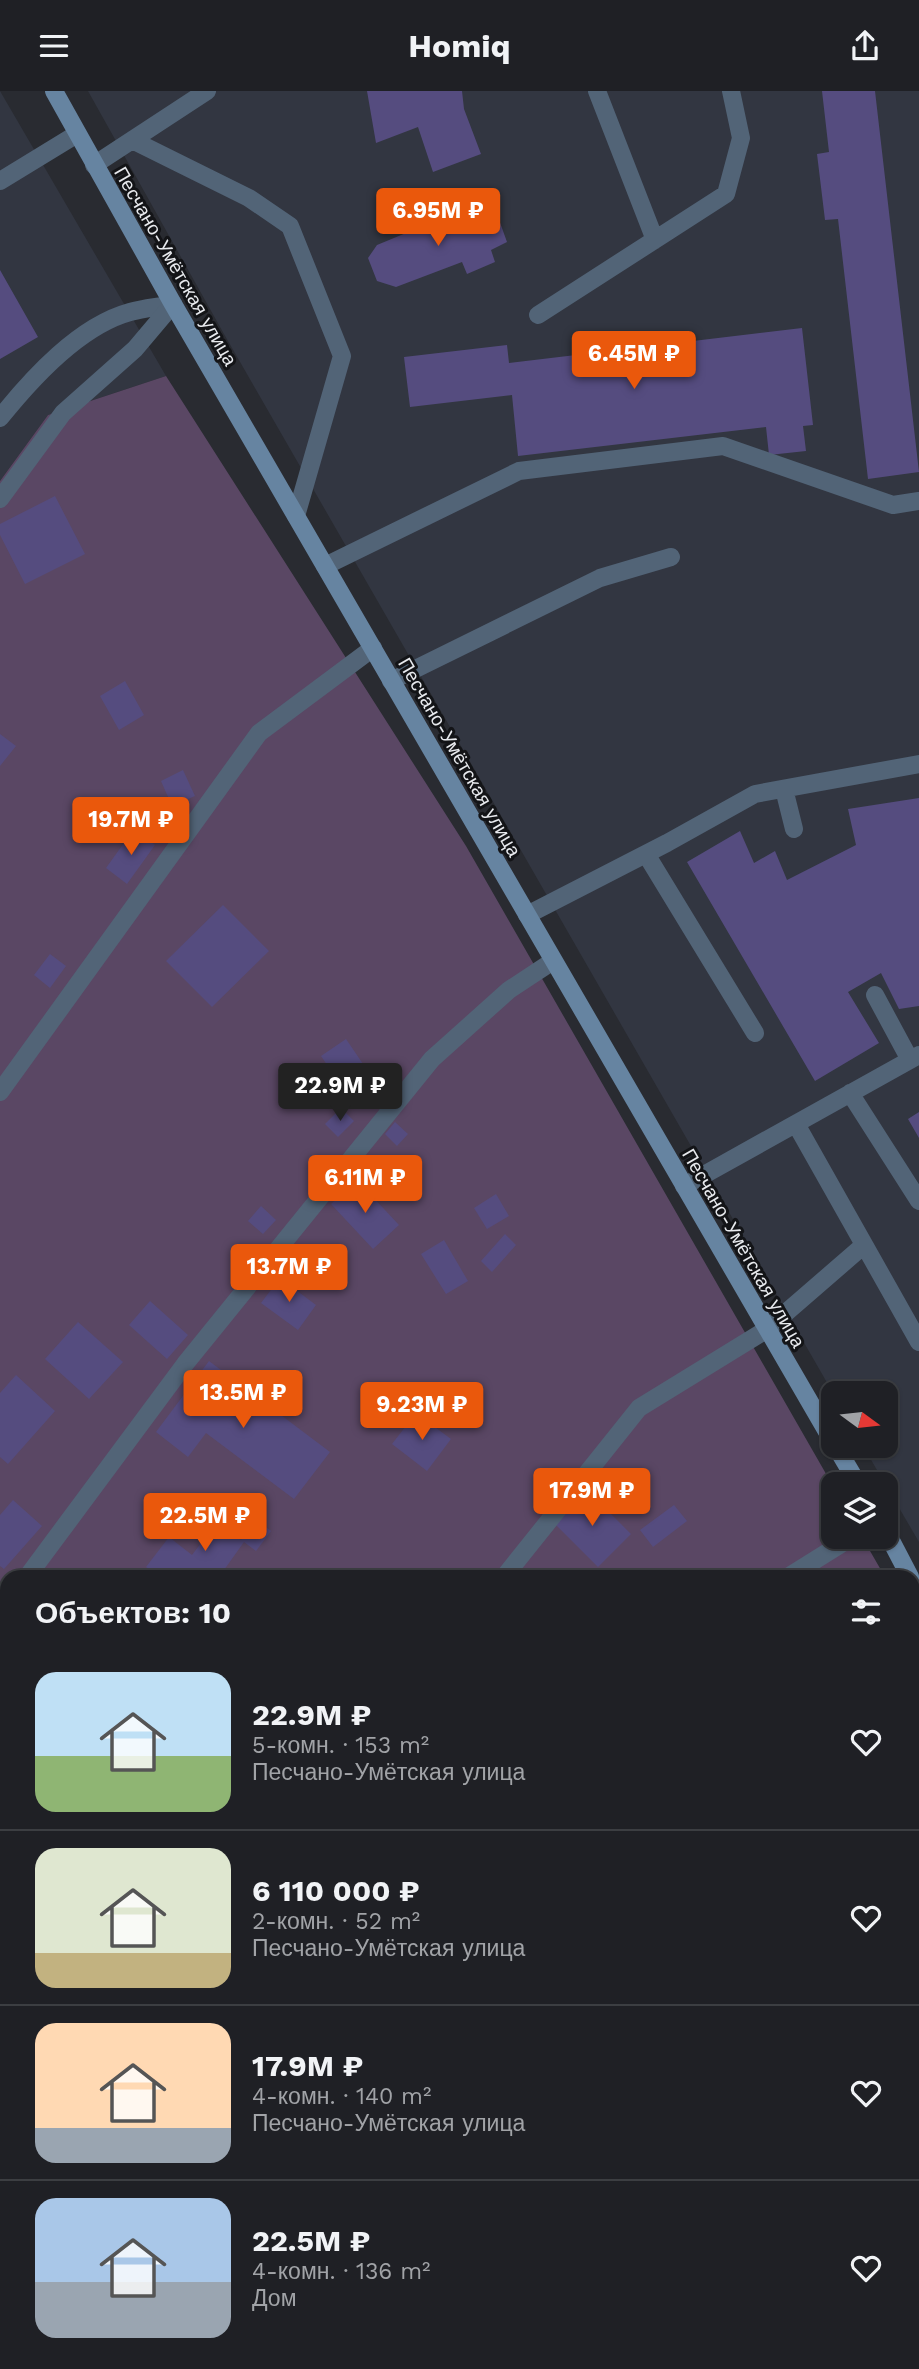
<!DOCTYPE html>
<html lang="ru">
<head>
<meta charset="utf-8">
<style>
  body { margin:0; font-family:"Work Sans",sans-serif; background:#27282d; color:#f1f3f6; height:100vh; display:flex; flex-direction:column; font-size:26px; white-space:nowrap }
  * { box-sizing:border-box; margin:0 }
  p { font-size:23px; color:#a1a3a7 }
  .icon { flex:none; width:38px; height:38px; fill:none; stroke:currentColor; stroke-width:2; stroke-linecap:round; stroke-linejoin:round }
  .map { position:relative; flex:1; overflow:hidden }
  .sheet { position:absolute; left:0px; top:1479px; width:920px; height:800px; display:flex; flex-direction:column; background:#1f2025; border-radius:21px 21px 0 0; box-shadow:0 2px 5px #0004,0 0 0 2px #3c3e42 }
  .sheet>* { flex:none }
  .needle { width:46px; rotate:105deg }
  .tools { position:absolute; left:821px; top:1290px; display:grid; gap:14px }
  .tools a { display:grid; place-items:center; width:77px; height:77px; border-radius:14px; background:#1f2025; box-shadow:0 2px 5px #0004,0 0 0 2px #3c3e42; font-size:35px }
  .price { position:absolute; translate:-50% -60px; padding:0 16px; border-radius:7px; background:#ea580c; color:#fff; font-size:23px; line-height:46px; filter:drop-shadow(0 2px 4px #0008) }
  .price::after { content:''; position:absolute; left:50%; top:42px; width:21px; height:16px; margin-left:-10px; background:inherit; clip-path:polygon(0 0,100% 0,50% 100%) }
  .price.selected { background:#222; color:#fff }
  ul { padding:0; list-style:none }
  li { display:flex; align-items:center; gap:21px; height:175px; padding:0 35px }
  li+li { border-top:2px solid #3c3e42 }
  li span { display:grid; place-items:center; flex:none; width:196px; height:140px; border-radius:21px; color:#555 }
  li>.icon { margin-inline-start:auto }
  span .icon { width:84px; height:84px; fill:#fffc; stroke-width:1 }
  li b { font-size:30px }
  h2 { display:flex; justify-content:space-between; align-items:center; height:84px; padding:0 35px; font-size:30px }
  header { display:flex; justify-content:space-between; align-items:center; height:91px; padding:0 35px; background:#1f2025; font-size:32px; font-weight:700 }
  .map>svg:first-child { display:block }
  .built { fill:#323641 }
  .green { fill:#5a4764 }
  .building { fill:#554c7f }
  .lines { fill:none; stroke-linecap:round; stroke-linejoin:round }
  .service { stroke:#526477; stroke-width:18 }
  .minor { stroke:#526477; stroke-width:18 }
  .secondary { stroke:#6684a1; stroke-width:18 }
  .labels { text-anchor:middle; stroke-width:6; stroke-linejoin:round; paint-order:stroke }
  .street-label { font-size:19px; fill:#e8eaee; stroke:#131417 }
</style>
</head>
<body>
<header><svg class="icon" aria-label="menu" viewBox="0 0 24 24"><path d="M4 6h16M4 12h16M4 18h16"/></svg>Homiq<svg class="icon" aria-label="share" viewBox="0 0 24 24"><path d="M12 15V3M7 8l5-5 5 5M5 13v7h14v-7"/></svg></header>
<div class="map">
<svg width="919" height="2278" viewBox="0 0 919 2278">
  <rect width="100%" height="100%" fill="#292b31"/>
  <path class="built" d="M 0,0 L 166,285 L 48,324 L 0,390 Z
    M 88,0 L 919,0 L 919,1451 L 863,1355 L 886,1354 L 886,1302 L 833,1302 L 224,243 Z"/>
  <path class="green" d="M 166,285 L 466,755 L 833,1395 L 833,1446 L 862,1446 L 885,1486 L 7,1486 L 7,2272 L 914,2272 L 914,1536 L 919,1546 L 919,2278 L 0,2278 L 0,390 L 48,324 Z"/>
  <path class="building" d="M 367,0 L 462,0 L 464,18 L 481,63 L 433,81 L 418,36 L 376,52 Z
    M 822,0 L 875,0 L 919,381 L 868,388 L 838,128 L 825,129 L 817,63 L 829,61 Z
    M 472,111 L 480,135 L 498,126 L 507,151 L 491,159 L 495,171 L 467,183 L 462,171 L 396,196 L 377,190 L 368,167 L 377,154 L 447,125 Z
    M 0,179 L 38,246 L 0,268 Z
    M 802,237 L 813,334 L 803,335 L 806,360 L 769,364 L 766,336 L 518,365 L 512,304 L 410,316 L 404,266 L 507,254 L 509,272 Z
    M 55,405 L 85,463 L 25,493 L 0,444 L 0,433 Z
    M 125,590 L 144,624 L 119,639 L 100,605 Z
    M 0,643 L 16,655 L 0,675 Z
    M 183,679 L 195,705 L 172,715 L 161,690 Z
    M 919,707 L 919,915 L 899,918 L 881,882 L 848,901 L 879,952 L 815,990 L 687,771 L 740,740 L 754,772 L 775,760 L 787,789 L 856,754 L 848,718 Z
    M 134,738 L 155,754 L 127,793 L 106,777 Z
    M 223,814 L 269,860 L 212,916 L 166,870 Z
    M 50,863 L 66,875 L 50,897 L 34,884 Z
    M 346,948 L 376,992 L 351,1009 L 321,965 Z
    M 341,1017 L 354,1030 L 338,1046 L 325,1033 Z
    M 919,1021 L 919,1047 L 908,1028 Z
    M 395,1031 L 408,1043 L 397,1055 L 385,1043 Z
    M 357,1089 L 399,1134 L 373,1158 L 331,1113 Z
    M 496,1103 L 509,1125 L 487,1138 L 474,1117 Z
    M 261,1115 L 276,1129 L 263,1143 L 248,1130 Z
    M 505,1143 L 516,1154 L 492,1181 L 481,1170 Z
    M 444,1149 L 468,1190 L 446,1203 L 421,1163 Z
    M 280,1187 L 316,1214 L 298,1239 L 261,1212 Z
    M 150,1210 L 188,1244 L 167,1268 L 129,1234 Z
    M 78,1231 L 123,1271 L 89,1308 L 45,1268 Z
    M 209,1270 L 330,1361 L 294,1408 L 206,1342 L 188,1366 L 156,1341 Z
    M 16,1284 L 55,1320 L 8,1373 L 0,1366 L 0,1302 Z
    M 416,1322 L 451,1348 L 427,1380 L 392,1353 Z
    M 586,1398 L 631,1443 L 598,1476 L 553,1431 Z
    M 13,1409 L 42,1435 L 4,1478 L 0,1475 L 0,1424 Z
    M 674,1414 L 687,1430 L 653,1456 L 640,1439 Z
    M 257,1429 L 271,1440 L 256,1460 L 244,1451 L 219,1486 L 159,1486 L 146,1476 L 169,1446 L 192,1464 L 217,1431 L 241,1449 Z
    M 916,1789 L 919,1794 L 919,1850 L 914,1841 L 914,1790 Z
    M 7,1986 L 7,2074 L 0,2069 L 0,1996 Z
    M 914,2059 L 919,2064 L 919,2078 L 914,2085 Z
    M 0,2170 L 7,2176 L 7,2210 L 0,2204 Z
    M 516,2272 L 556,2272 L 564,2278 L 523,2278 Z
    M 784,2272 L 794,2272 L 804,2278 L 780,2278 Z
    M 866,2272 L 893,2272 L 887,2278 L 873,2278 Z"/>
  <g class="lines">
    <path class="service" d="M 597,0 L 655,149
      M 132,49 L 249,107 L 290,135 L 342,265 L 296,425
      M 94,74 L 207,0
      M 0,90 L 77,43
      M 538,224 L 726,103 L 741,47 L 731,0
      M 0,327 C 32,287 79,235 130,221 C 144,217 159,216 173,213
      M 325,475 L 519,380 L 723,355 L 893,414 L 919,410
      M 391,590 L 600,487 L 671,466
      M 784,698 L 794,738
      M 646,763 L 755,942
      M 527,824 L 667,752 L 755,703 L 919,673
      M 875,904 L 910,969
      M 0,1001 L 259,642 L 373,557
      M 850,1002 L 919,1110
      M 796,1033 L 919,1251
      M 684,1095 L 919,964
      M 27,1486 L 185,1273 L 432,968 L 509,899 L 553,870
      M 504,1486 L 639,1317 L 766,1239 L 864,1154
      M 788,1486 L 852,1446
      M 0,1522 L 7,1512
      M 914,1766 L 919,1763
      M 0,2115 L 7,2106
      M 914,2162 L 919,2154
      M 154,2278 L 159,2272
      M 491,2278 L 496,2272
      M 832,2278 L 837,2272"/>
    <path class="minor" d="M 0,408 L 63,322 L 135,258 L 173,213"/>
    <path class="secondary" d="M 54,0 L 173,213 L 833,1351
      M 835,1354 L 858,1393
      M 886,1440 L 910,1486
      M 914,1492 L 919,1502"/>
  </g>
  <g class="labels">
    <g class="street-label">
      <text transform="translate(176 175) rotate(60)" y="7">Песчано-Умётская улица</text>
      <text transform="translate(460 666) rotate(60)" y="7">Песчано-Умётская улица</text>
      <text transform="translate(744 1157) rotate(60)" y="7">Песчано-Умётская улица</text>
    </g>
  </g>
</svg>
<div class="tools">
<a><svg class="needle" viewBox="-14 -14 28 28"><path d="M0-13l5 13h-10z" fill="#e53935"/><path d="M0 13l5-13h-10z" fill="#a1a3a7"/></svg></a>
<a><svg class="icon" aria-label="layers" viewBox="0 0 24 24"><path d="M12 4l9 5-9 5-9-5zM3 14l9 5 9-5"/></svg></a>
</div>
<b class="price" style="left:438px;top:157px">6.95M ₽</b>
<b class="price" style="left:634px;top:300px">6.45M ₽</b>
<b class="price" style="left:131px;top:766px">19.7M ₽</b>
<b class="price selected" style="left:340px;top:1032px">22.9M ₽</b>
<b class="price" style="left:365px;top:1124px">6.11M ₽</b>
<b class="price" style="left:289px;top:1213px">13.7M ₽</b>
<b class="price" style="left:243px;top:1339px">13.5M ₽</b>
<b class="price" style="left:422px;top:1351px">9.23M ₽</b>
<b class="price" style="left:592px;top:1437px">17.9M ₽</b>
<b class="price" style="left:205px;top:1462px">22.5M ₽</b>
<section class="sheet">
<h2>Объектов: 10<svg class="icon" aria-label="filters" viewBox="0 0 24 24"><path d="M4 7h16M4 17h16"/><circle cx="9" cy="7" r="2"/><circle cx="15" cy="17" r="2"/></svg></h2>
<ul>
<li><span style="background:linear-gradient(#bfe0f5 60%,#8fb573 0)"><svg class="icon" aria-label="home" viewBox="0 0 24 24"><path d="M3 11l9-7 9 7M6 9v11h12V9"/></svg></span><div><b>22.9M ₽</b><p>5-комн. · 153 m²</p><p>Песчано-Умётская улица</p></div><svg class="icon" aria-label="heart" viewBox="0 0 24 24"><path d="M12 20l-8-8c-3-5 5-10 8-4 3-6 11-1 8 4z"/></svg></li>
<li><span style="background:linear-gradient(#dfe7d0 75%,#c2b280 0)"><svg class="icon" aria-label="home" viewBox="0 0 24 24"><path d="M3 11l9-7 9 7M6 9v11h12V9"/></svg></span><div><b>6 110 000 ₽</b><p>2-комн. · 52 m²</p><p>Песчано-Умётская улица</p></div><svg class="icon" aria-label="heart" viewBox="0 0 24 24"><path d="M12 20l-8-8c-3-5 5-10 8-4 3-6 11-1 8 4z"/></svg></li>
<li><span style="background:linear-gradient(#ffd9b3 75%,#9aa5b1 0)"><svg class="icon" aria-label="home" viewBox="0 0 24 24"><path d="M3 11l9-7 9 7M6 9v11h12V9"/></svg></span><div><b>17.9M ₽</b><p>4-комн. · 140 m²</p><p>Песчано-Умётская улица</p></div><svg class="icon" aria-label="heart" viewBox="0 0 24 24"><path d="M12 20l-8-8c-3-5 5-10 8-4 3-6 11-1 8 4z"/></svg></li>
<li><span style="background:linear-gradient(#a9c7e8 60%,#9aa5b1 0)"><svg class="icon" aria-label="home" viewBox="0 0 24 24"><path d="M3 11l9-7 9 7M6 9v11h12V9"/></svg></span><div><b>22.5M ₽</b><p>4-комн. · 136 m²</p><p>Дом</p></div><svg class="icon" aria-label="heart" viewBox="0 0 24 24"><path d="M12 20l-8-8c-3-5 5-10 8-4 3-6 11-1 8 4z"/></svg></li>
</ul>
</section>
</div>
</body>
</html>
